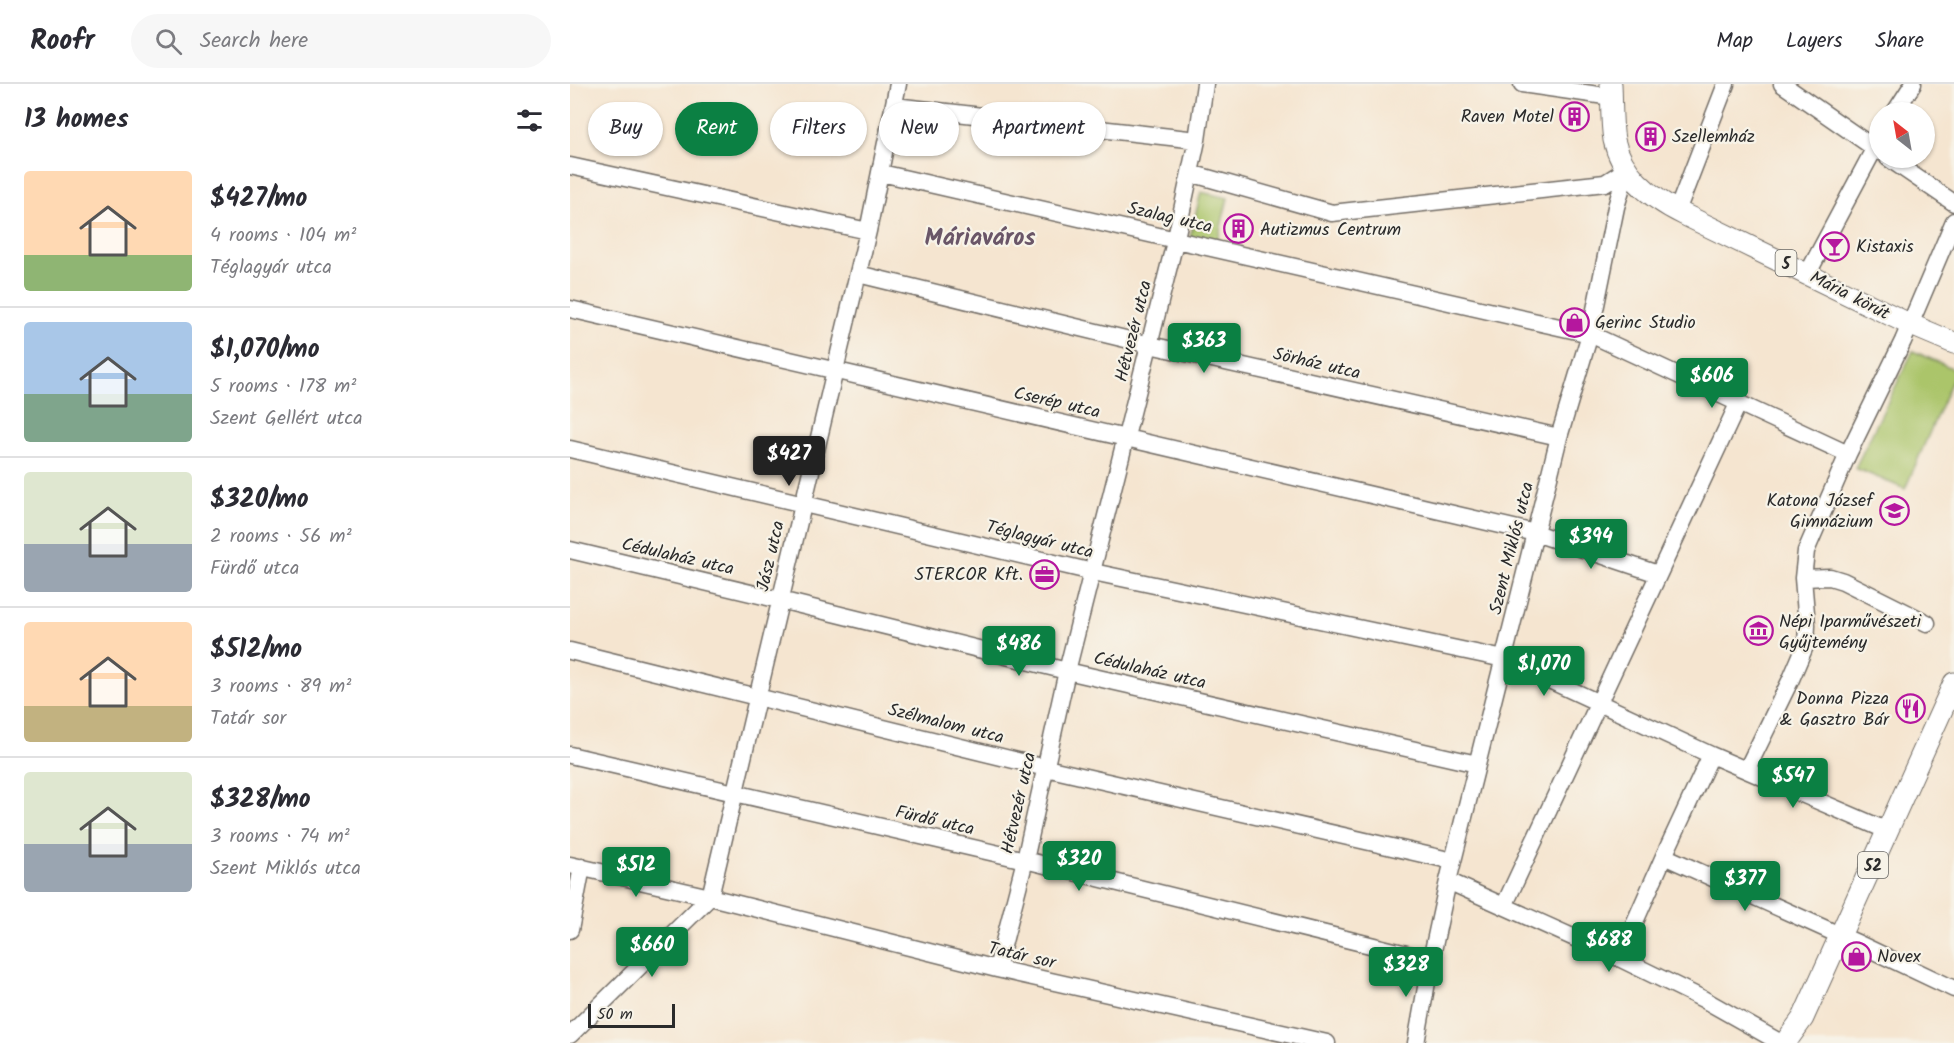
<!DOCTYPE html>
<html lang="en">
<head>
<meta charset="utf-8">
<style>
  body { margin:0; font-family:Kalam,sans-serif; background:#f7f7f7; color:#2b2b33; height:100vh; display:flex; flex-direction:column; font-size:22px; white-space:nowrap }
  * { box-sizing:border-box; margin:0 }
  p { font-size:20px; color:#7c7c81 }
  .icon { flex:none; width:33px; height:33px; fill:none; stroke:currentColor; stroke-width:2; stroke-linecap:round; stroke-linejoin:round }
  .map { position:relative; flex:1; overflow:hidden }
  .sheet { display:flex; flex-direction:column; background:#fff; width:570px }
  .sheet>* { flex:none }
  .guide { position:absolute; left:18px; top:18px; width:570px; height:54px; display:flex; gap:12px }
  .needle { width:39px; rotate:329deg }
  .controls { position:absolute; left:1299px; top:18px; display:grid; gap:12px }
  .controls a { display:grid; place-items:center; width:66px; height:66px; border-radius:50%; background:#fff; box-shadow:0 2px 4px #0004; font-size:30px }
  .scale { position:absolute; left:18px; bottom:15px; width:87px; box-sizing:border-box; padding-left:6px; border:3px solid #2b2b2b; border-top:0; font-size:16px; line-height:21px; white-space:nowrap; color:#2b2b2b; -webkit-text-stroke:4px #f7f3e8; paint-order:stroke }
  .price { position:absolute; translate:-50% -51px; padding:0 14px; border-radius:6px; background:#0b8043; color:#fff; font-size:20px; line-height:39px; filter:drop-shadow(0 2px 3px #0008) }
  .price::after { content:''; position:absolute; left:50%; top:36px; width:18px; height:14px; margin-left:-9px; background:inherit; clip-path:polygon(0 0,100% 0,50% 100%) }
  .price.current { background:#222; color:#fff }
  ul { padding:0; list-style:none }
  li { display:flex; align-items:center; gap:18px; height:150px; padding:0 24px }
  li+li { border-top:2px solid #e1e1e2 }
  li span { display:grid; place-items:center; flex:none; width:168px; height:120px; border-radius:6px; color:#555 }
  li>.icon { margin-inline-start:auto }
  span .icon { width:72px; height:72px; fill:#fffc; stroke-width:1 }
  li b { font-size:26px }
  h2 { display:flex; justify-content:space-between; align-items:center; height:72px; padding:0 24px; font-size:26px }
  .tag { padding:0 21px; border-radius:27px; background:#fff; box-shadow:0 2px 4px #0004; font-size:21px; line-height:54px }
  .tag.current { background:#0b8043; color:#fff }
  header { display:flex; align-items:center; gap:36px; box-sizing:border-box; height:84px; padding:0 30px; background:#fff; border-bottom:2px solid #e1e1e2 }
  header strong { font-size:28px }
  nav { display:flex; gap:33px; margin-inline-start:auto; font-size:21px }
  .search { width:420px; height:54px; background:#f7f7f7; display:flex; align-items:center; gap:15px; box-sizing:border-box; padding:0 21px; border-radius:33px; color:#7c7c81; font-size:22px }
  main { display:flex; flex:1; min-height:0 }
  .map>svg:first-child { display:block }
  .green { fill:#abc56b; stroke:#6b784b; stroke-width:1.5 }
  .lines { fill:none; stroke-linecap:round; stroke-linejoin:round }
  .minor-casing { stroke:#726c65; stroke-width:19 }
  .major-casing { stroke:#726c65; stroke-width:23 }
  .minor { stroke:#fff; stroke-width:16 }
  .major { stroke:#fff; stroke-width:21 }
  .labels { text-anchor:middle; stroke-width:4.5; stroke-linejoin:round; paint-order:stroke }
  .shield { fill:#f7f3e8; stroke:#686764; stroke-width:1.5 }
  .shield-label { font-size:16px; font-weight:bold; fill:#2b2b2b }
  .poi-label { font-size:18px; fill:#2b2b2b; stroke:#f7f3e8; text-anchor:start }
  .street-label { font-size:18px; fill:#2b2b2b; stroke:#f7f3e8 }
  .district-label { font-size:24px; font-weight:bold; fill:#6a5668; stroke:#f7f3e8 }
</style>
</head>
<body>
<header>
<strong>Roofr</strong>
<div class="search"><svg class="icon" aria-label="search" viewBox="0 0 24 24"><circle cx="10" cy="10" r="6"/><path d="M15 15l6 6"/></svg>Search here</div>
<nav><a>Map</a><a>Layers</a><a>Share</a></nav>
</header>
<main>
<section class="sheet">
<h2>13 homes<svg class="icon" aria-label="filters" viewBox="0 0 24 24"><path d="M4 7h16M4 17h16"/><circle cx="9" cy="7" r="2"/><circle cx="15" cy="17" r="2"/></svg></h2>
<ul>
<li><span style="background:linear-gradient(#ffd9b3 70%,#8fb573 0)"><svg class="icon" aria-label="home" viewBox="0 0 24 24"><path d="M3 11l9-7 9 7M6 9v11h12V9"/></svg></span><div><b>$427/mo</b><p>4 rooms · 104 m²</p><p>Téglagyár utca</p></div></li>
<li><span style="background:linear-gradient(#a9c7e8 60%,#7fa58c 0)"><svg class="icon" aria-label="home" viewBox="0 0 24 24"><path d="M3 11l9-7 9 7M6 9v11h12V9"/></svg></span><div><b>$1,070/mo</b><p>5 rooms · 178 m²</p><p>Szent Gellért utca</p></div></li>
<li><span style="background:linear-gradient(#dfe7d0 60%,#9aa5b1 0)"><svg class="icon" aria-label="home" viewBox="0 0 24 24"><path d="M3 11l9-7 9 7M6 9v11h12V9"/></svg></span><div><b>$320/mo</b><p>2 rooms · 56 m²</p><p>Fürdő utca</p></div></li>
<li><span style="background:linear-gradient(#ffd9b3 70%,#c2b280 0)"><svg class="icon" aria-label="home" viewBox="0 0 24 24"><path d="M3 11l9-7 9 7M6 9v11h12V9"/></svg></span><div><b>$512/mo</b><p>3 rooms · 89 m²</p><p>Tatár sor</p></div></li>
<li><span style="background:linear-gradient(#dfe7d0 60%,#9aa5b1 0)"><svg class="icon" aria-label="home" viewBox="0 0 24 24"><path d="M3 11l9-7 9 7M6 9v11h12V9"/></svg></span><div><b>$328/mo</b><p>3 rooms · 74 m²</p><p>Szent Miklós utca</p></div></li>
</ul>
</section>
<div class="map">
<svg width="1384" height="959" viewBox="0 0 1384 959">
  <rect width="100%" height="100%" fill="#f7f3e8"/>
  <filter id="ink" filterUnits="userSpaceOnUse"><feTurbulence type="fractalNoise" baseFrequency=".0167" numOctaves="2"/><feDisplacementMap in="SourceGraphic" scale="12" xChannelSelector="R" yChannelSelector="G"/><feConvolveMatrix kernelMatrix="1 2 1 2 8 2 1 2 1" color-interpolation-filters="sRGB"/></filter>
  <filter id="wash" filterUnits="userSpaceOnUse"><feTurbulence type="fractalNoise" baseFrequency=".008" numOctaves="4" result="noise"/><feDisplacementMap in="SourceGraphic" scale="24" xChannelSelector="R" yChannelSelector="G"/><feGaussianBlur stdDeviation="1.35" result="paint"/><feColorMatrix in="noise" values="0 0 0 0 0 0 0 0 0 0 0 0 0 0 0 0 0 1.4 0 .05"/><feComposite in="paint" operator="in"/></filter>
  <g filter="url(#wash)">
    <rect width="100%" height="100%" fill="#f5e5d0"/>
    <path class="green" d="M 631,108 L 658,114 L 647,159 L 620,153 Z
      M 1343,267 L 1384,285 L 1384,292 L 1335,405 L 1285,384 Z"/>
  </g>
  <g filter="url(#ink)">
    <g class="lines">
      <defs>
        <path id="minor" d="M 952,0 L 1042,13
          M 1212,0 L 1310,68
          M 324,22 L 627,56
          M 1325,28 L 1343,0
          M 1318,74 L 1384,119
          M 0,82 L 298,147
          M 311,89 L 1020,250 L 1278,370
          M 620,89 L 762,129 L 1035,99 L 1057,85
          M 1107,127 L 1156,0
          M 1238,189 L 1310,54
          M 288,190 L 580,261 L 989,353
          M 0,225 L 965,449 L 1088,490
          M 0,365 L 523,488 L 934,575 L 1141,671 L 1318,747
          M 0,466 L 210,516 L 497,587 L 907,680
          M 1233,494 L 1260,493 L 1273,497 L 1357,539
          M 0,567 L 476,684 L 883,777
          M 0,671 L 455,776 L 861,876
          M 1177,685 L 1221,595 L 1236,560 L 1237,541 L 1233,494 L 1236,467 L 1278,370 L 1333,257 L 1384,137
          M 1094,772 L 1287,859 L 1384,905
          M 0,781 L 140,813 L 427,885 L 757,959
          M 878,797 L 1049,874 L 1133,915 L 1211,959
          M 140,813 L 298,147 L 328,0
          M 934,822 L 1169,318
          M 0,846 L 12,783
          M 1049,874 L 1094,772 L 1141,671
          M 427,885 L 455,776 L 497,587 L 606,154 L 627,56 L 635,0
          M 0,951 L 140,813
          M 846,959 L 861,876 L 878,797 L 989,353 L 1020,250 L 1046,123 L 1057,85"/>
        <path id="major" d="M 1041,0 C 1042,18 1041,38 1044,56 C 1052,92 1084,116 1115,131 L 1339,240 L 1384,259
          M 1215,959 L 1233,934 L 1384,599"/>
      </defs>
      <use href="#minor" class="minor-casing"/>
      <use href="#major" class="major-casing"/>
      <use href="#minor" class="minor"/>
      <use href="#major" class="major"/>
    </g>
  </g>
  <defs>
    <symbol id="building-ring" viewBox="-11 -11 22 22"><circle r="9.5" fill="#f7f3e8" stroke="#b5179e" stroke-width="1.5"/><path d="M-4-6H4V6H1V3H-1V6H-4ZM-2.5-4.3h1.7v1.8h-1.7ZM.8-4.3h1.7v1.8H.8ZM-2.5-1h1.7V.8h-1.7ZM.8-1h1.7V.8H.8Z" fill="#b5179e"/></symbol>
    <symbol id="bar-ring" viewBox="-11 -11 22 22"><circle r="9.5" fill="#f7f3e8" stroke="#b5179e" stroke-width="1.5"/><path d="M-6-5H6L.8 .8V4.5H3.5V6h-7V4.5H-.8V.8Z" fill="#b5179e"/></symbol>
    <symbol id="shop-ring" viewBox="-11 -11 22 22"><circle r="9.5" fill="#f7f3e8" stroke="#b5179e" stroke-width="1.5"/><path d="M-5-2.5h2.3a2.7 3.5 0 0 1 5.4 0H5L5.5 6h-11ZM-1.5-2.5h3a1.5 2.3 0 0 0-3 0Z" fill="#b5179e"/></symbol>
    <symbol id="school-ring" viewBox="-11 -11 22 22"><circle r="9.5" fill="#f7f3e8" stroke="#b5179e" stroke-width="1.5"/><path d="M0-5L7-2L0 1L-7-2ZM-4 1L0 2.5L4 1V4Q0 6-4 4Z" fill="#b5179e"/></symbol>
    <symbol id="office-ring" viewBox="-11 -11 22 22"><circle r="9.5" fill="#f7f3e8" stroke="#b5179e" stroke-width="1.5"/><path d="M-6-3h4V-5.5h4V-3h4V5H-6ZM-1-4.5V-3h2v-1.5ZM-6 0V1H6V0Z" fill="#b5179e"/></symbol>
    <symbol id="museum-ring" viewBox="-11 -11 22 22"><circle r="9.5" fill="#f7f3e8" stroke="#b5179e" stroke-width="1.5"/><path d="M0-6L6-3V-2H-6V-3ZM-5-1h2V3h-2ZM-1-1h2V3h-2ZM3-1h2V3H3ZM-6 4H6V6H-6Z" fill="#b5179e"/></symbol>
    <symbol id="restaurant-ring" viewBox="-11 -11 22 22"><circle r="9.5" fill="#f7f3e8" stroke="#b5179e" stroke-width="1.5"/><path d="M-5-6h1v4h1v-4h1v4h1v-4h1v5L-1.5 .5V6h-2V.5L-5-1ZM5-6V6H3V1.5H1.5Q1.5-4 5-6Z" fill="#b5179e"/></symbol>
  </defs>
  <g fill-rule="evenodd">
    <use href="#building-ring" x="988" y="16" width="33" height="33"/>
    <use href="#building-ring" x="1064" y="36" width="33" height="33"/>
    <use href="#building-ring" x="652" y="128" width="33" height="33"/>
    <use href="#bar-ring" x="1248" y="146" width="33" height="33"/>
    <use href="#shop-ring" x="988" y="222" width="33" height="33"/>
    <use href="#school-ring" x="1308" y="410" width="33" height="33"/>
    <use href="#office-ring" x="458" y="474" width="33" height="33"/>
    <use href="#museum-ring" x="1172" y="530" width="33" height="33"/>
    <use href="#restaurant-ring" x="1324" y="608" width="33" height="33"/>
    <use href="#shop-ring" x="1270" y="856" width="33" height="33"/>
  </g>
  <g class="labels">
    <g class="shield">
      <rect x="1205.5" y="166" width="21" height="26" rx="4.5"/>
      <rect x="1288" y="768" width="30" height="26" rx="4.5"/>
    </g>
    <g class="shield-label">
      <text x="1216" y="185">5</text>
      <text x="1303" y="787">52</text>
    </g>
    <g class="poi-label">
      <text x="984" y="38" text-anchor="end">Raven Motel</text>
      <text x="1102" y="58">Szellemház</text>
      <text x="690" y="151">Autizmus Centrum</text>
      <text x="1286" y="168">Kistaxis</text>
      <text x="1025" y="244">Gerinc Studio</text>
      <text x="1303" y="422" text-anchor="end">Katona József<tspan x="1303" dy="21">Gimnázium</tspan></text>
      <text x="453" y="496" text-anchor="end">STERCOR Kft.</text>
      <text x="1209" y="543">Népi Iparművészeti<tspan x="1209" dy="21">Gyűjtemény</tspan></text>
      <text x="1319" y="620" text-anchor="end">Donna Pizza<tspan x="1319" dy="21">&amp; Gasztro Bár</tspan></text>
      <text x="1307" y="878">Novex</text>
    </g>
    <g class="street-label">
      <text transform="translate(600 133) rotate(13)" y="6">Szalag utca</text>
      <text transform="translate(1280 211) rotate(27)" y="6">Mária körút</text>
      <text transform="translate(563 247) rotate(-76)" y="6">Hétvezér utca</text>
      <text transform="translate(747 279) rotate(13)" y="6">Sörház utca</text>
      <text transform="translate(487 318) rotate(13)" y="6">Cserép utca</text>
      <text transform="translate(470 455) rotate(14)" y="6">Téglagyár utca</text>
      <text transform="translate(941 464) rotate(-76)" y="6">Szent Miklós utca</text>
      <text transform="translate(108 472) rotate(13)" y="6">Cédulaház utca</text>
      <text transform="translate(200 472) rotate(-77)" y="6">Jász utca</text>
      <text transform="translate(580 586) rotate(13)" y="6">Cédulaház utca</text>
      <text transform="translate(376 639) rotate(14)" y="6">Szélmalom utca</text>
      <text transform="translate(448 719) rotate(-77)" y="6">Hétvezér utca</text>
      <text transform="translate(365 736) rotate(13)" y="6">Fürdő utca</text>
      <text transform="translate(452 871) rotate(13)" y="6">Tatár sor</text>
    </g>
    <g class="district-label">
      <text x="410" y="161">Máriaváros</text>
    </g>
  </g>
</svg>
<div class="controls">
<a><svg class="needle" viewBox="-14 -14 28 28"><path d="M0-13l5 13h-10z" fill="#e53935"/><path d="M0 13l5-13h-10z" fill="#7c7c81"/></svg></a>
</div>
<div class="scale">50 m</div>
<b class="price" style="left:634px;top:290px">$363</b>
<b class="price" style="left:1142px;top:325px">$606</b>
<b class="price current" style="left:219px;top:403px">$427</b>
<b class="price" style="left:1021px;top:486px">$394</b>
<b class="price" style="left:449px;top:593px">$486</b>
<b class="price" style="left:974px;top:613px">$1,070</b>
<b class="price" style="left:1223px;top:725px">$547</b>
<b class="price" style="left:509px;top:808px">$320</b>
<b class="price" style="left:66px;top:814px">$512</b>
<b class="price" style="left:1175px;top:828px">$377</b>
<b class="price" style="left:1039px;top:889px">$688</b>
<b class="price" style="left:82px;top:894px">$660</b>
<b class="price" style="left:836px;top:914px">$328</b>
<div class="guide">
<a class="tag">Buy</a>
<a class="tag current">Rent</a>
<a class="tag">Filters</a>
<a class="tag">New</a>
<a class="tag">Apartment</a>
</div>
</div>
</main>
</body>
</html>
